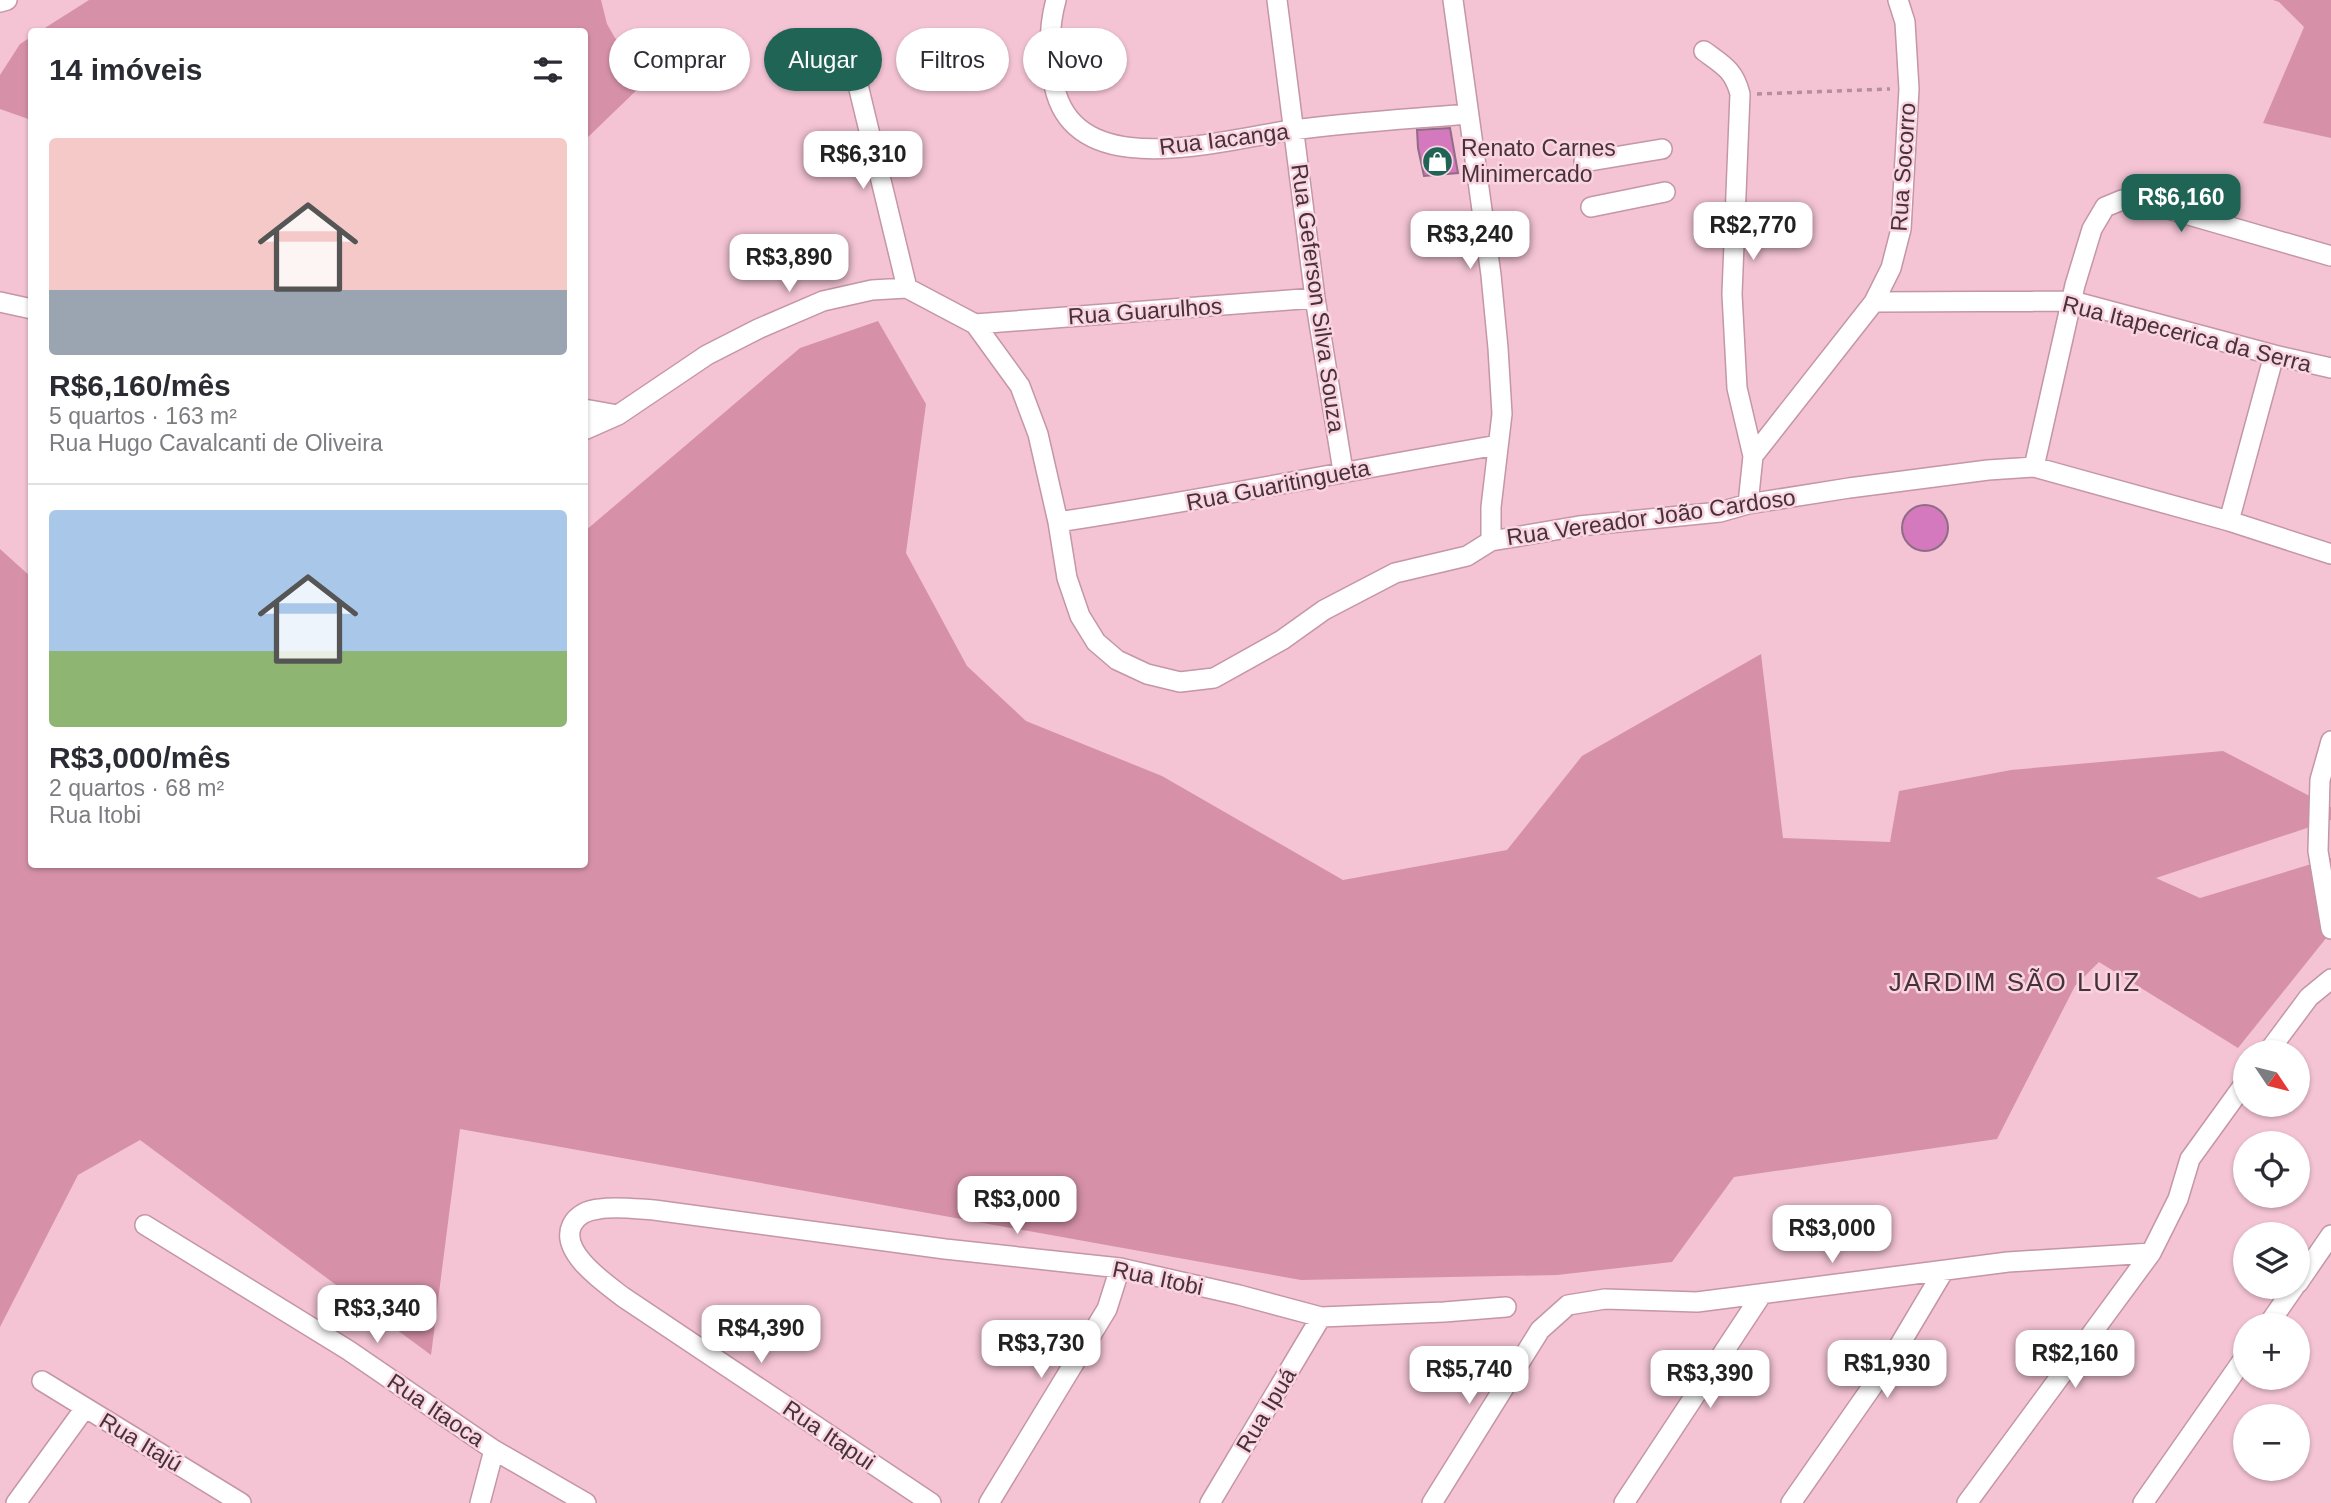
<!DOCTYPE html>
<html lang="pt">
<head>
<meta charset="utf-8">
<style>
  body { margin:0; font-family:Arial,sans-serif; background:#f7f7f7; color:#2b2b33; height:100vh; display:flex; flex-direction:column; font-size:26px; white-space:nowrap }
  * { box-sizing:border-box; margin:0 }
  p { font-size:23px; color:#7c7c81 }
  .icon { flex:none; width:38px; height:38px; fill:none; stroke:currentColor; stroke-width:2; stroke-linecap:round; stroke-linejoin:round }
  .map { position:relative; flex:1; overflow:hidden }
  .details { position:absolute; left:28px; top:28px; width:560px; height:840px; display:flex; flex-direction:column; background:#fff; border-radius:7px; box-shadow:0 2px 5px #0004 }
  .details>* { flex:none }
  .hud { position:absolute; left:609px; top:28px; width:665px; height:63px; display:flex; gap:14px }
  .needle { width:46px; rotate:125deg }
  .fabs { position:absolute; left:2233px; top:1040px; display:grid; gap:14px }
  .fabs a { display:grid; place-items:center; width:77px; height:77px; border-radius:50%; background:#fff; box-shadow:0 2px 5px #0004; font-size:35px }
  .price { position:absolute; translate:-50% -60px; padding:0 16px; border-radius:14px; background:#fff; color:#222; font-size:23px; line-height:46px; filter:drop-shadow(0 2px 4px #0008) }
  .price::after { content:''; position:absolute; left:50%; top:42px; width:21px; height:16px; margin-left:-10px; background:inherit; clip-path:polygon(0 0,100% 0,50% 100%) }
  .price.selected { background:#206456; color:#fff }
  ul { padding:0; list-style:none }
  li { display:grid; align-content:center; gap:14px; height:371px; padding:0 21px }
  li+li { border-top:2px solid #e1e1e2 }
  li span { display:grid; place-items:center; height:217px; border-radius:7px; color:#555 }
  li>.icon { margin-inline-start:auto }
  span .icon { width:126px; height:126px; fill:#fffc; stroke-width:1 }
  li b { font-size:30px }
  h2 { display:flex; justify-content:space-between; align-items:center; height:84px; padding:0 21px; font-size:30px }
  .chip { padding:0 24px; border-radius:32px; background:#fff; box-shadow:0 2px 5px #0004; font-size:24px; line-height:63px }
  .chip.selected { background:#206456; color:#fff }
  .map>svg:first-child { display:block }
  .green { fill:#d691a9 }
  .building { fill:#d479be; stroke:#906c86; stroke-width:2 }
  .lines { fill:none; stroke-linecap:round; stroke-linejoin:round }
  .minor-casing { stroke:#c496a6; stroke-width:22 }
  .path { stroke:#b48f9b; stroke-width:3.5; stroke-dasharray:5 5; stroke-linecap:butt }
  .minor { stroke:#fff; stroke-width:19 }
  .labels { text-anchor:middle; stroke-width:5; stroke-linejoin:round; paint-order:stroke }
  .street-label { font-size:23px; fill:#463339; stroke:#fbd4e1 }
  .poi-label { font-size:23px; fill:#463339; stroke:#fbd4e1; text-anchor:start }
  .quarter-label { font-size:26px; letter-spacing:2px; fill:#463339; stroke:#fbd4e1 }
</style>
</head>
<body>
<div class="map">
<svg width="2331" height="1503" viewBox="0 0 2331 1503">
  <rect width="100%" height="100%" fill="#f4c4d4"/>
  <path class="green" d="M 89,0 L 601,0 L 607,24 L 642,85 L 585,140 L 584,32 L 40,31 Z
    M 2273,0 L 2331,0 L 2331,138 L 2263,123 L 2304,27 L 2279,2 Z
    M 31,37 L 31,120 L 0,109 L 0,75 L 20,44 Z
    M 878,321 L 926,404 L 906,553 L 967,666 L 1026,721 L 1162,776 L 1343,880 L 1507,850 L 1582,756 L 1761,654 L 1783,838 L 1890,842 L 1899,791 L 2011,770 L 2223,751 L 2331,807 L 2331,820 L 2156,878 L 2200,898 L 2331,858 L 2331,932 L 2238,1048 L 2099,962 L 2075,986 L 1997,1139 L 1734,1177 L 1672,1262 L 1557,1275 L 1301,1280 L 460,1129 L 431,1355 L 140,1140 L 78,1175 L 0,1327 L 0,549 L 31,577 L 32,864 L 584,864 L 585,531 L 800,348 Z"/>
  <path class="building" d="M 1450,128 L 1458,173 L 1424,176 L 1418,148 L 1417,130 Z
    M1902 528a23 23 0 1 1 46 0a23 23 0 1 1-46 0Z"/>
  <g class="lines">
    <defs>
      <path id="minor" d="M 1056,0 C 1049,25 1049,53 1053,79 C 1069,188 1222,139 1293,130 C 1351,122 1409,119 1468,114
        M 1277,0 L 1315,298 L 1343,471
        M 1453,0 L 1491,275 L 1498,348 L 1502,414 L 1491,507 L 1491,541
        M 0,2 L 7,0
        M 1704,51 C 1723,65 1734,70 1740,94 L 1732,294 L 1737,388 L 1753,456 L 1748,504
        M 858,85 L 907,288
        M 1584,162 L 1662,149
        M 1591,207 L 1665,192
        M 0,302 L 32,309
        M 1874,302 L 2072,301 L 2274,355 L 2331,368
        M 975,324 L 1315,298
        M 584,409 L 618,415
        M 584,430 L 618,415 L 707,355 L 758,329 L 823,301 L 872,290 L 907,288 L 975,324 L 1020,386 L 1038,434 L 1058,522 L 1067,578 L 1080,616 L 1096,642 L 1117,660 L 1147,674 L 1180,682 L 1214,678 L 1282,640 L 1324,610 L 1395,573 L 1467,556 L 1491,541 L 1579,526 L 1720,512 L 1748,504 L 1849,488 L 1988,470 L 2034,467 L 2229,521 L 2331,554
        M 1753,456 L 1874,302 L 1891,268 L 1901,229 L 1909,89 L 1905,22 L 1898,0
        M 2034,467 L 2075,285 L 2092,229 L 2105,207 L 2122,200 L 2144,202 L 2331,256
        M 2229,521 L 2274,355
        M 1058,522 C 1205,500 1351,470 1498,445
        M 2331,741 L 2320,780 L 2318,851 L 2331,929
        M 2268,1052 L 2309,997 L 2331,979
        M 145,1225 L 348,1350 L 494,1450 L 586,1503
        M 2298,1283 L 2331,1235
        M 2268,1325 L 2295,1286
        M 42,1381 L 241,1503
        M 16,1503 L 85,1408
        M 480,1503 L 494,1450
        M 931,1503 L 623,1297 C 605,1283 559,1252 572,1225 C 577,1215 588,1210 599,1209 C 617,1206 636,1209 654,1210 L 945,1249 L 1120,1268 L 1239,1295 L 1321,1317 L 1444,1312 L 1506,1307
        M 989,1503 L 1107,1309 L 1120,1268
        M 1210,1503 L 1321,1317
        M 1432,1503 L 1540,1330 L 1568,1305 L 1605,1299 L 1697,1302 L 2008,1262 L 2151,1253
        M 1624,1503 L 1762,1294
        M 1791,1503 L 1890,1361 L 1943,1272
        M 1967,1503 L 2151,1253 L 2178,1199 L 2190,1159 L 2245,1083
        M 2143,1503 L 2245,1357"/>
    </defs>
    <use href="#minor" class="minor-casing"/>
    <path class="path" d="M 1757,94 L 1890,89"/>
    <use href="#minor" class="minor"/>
  </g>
  <defs>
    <symbol id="shop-disc" viewBox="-11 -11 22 22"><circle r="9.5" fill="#206456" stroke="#fbd4e1"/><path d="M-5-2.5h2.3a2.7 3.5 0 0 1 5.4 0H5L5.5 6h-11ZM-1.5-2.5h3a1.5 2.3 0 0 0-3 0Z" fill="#fff"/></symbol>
  </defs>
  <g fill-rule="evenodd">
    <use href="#shop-disc" x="1420" y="144" width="35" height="35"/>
  </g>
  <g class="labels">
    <g class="street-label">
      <text transform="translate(1224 139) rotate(-7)" y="8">Rua Iacanga</text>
      <text transform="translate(1903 167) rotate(-86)" y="8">Rua Socorro</text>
      <text transform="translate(1318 298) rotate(82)" y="8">Rua Geferson Silva Souza</text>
      <text transform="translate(1145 311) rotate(-4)" y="8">Rua Guarulhos</text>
      <text transform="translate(2187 334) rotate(14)" y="8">Rua Itapecerica da Serra</text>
      <text transform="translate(1278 485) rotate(-11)" y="8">Rua Guaritingueta</text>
      <text transform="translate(1651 517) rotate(-8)" y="8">Rua Vereador João Cardoso</text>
      <text transform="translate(1158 1278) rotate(12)" y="8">Rua Itobi</text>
      <text transform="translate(436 1410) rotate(34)" y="8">Rua Itaoca</text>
      <text transform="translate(1266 1410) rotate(-59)" y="8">Rua Ipuá</text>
      <text transform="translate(829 1435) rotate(34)" y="8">Rua Itapui</text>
      <text transform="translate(141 1442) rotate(31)" y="8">Rua Itajú</text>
    </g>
    <g class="poi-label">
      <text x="1461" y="156">Renato Carnes<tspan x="1461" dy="26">Minimercado</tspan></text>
    </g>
    <g class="quarter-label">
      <text x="2015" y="991">JARDIM SÃO LUIZ</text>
    </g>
  </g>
</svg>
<div class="fabs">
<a><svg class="needle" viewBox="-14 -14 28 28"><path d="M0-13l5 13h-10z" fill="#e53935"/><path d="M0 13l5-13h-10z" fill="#7c7c81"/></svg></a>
<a><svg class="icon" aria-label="locate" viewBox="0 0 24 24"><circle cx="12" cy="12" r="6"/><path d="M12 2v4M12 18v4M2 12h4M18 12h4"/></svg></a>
<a><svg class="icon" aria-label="layers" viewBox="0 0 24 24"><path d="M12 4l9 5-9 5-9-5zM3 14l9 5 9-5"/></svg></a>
<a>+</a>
<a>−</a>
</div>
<b class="price" style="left:863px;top:191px">R$6,310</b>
<b class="price selected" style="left:2181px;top:234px">R$6,160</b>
<b class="price" style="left:1753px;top:262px">R$2,770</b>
<b class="price" style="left:1470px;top:271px">R$3,240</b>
<b class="price" style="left:789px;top:294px">R$3,890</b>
<b class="price" style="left:1017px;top:1236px">R$3,000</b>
<b class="price" style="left:1832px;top:1265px">R$3,000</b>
<b class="price" style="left:377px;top:1345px">R$3,340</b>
<b class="price" style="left:761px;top:1365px">R$4,390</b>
<b class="price" style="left:1041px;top:1380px">R$3,730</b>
<b class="price" style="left:2075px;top:1390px">R$2,160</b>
<b class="price" style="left:1887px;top:1400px">R$1,930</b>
<b class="price" style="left:1469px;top:1406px">R$5,740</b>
<b class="price" style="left:1710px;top:1410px">R$3,390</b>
<div class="hud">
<a class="chip">Comprar</a>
<a class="chip selected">Alugar</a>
<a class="chip">Filtros</a>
<a class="chip">Novo</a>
</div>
<section class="details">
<h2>14 imóveis<svg class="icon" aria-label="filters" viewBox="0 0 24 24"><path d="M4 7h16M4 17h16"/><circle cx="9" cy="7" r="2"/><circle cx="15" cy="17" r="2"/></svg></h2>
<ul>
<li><span style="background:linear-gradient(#f6c9c9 70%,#9aa5b1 0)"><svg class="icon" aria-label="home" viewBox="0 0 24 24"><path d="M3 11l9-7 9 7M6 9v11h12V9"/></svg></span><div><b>R$6,160/mês</b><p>5 quartos · 163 m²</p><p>Rua Hugo Cavalcanti de Oliveira</p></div></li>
<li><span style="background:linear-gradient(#a9c7e8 65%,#8fb573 0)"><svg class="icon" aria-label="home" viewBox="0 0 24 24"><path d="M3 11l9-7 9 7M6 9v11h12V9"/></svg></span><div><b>R$3,000/mês</b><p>2 quartos · 68 m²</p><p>Rua Itobi</p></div></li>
</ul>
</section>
</div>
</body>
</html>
